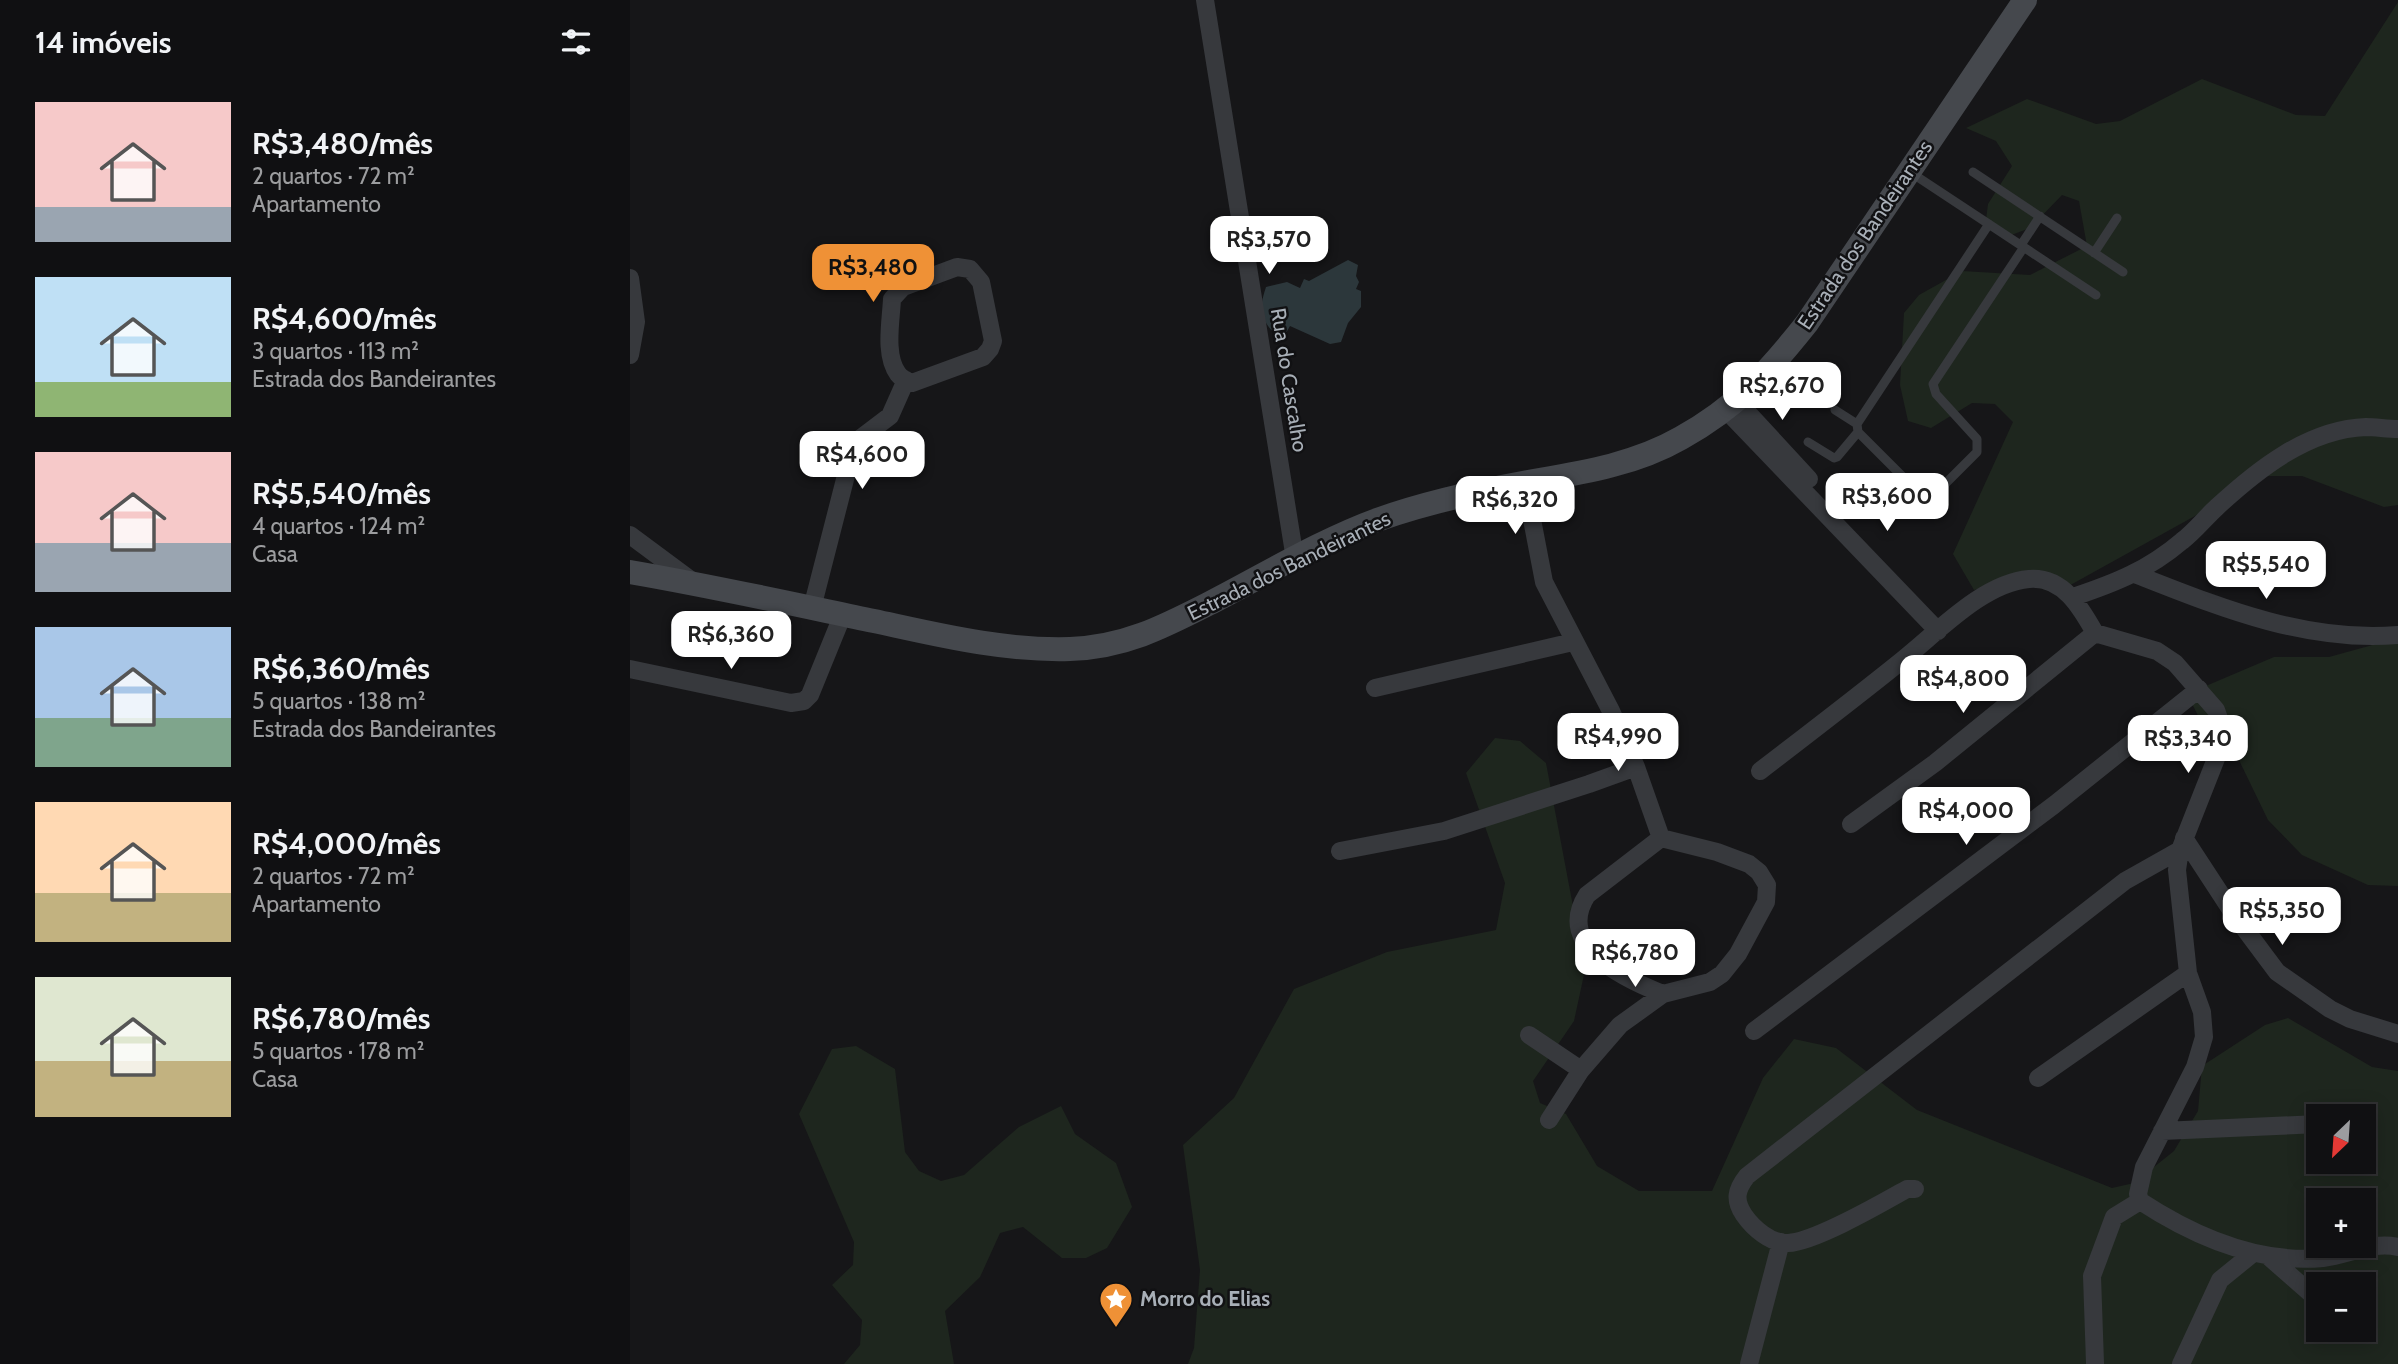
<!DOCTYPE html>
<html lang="pt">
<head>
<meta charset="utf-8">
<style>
  body { margin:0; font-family:Cabin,sans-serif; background:#19191b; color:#f1f3f6; height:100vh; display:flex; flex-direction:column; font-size:26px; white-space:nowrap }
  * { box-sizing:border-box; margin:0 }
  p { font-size:23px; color:#9c9d9f }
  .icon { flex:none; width:38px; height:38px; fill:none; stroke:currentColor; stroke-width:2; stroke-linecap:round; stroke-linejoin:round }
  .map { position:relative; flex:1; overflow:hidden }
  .sheet { display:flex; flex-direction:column; background:#101012; width:630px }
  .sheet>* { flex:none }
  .needle { width:46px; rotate:205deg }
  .fabs { position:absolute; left:1676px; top:1104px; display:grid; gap:14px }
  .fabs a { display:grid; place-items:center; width:70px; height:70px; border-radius:0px; background:#101012; box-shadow:0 4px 18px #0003,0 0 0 2px #303032; font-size:35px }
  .price { position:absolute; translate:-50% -60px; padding:0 16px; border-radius:14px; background:#fff; color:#222; font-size:23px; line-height:46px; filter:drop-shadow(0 2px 4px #0008) }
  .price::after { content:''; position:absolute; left:50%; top:42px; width:21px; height:16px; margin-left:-10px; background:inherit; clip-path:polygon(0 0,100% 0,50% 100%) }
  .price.current { background:#ef9136; color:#111 }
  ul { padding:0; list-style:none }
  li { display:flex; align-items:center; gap:21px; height:175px; padding:0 35px }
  li span { display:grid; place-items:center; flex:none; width:196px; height:140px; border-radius:0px; color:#555 }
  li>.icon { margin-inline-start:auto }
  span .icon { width:84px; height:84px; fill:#fffc; stroke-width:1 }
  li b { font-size:30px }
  h2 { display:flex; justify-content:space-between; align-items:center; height:84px; padding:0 35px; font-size:30px }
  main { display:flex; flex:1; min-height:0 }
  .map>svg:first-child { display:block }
  .green { fill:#1e261e; fill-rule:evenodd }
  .water { fill:#2c373b }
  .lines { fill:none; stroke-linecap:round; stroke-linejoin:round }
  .service { stroke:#37393d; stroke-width:9 }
  .minor { stroke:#37393d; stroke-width:18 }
  .secondary { stroke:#45484d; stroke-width:24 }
  .labels { text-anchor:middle; stroke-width:5; stroke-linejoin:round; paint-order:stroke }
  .street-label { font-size:21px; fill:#a8afb7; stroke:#111113 }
  .poi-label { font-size:21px; font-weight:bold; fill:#a8afb7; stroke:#111113; text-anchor:start }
</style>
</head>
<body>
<main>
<section class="sheet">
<h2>14 imóveis<svg class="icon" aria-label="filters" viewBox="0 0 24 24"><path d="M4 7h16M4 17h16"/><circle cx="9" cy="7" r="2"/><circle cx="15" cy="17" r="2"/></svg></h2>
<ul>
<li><span style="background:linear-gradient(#f6c9c9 75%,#9aa5b1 0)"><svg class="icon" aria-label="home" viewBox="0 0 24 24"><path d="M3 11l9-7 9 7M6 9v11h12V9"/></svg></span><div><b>R$3,480/mês</b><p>2 quartos · 72 m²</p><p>Apartamento</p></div></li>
<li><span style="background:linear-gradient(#bfe0f5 75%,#8fb573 0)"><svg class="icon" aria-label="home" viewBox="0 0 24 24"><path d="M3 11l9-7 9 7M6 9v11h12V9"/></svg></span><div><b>R$4,600/mês</b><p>3 quartos · 113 m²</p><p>Estrada dos Bandeirantes</p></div></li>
<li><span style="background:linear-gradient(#f6c9c9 65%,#9aa5b1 0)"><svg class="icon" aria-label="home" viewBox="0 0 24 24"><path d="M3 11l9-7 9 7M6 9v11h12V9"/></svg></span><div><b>R$5,540/mês</b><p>4 quartos · 124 m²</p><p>Casa</p></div></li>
<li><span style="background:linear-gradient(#a9c7e8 65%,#7fa58c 0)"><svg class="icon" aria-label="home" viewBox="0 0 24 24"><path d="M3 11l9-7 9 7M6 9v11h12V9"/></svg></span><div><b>R$6,360/mês</b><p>5 quartos · 138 m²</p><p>Estrada dos Bandeirantes</p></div></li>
<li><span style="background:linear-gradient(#ffd9b3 65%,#c2b280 0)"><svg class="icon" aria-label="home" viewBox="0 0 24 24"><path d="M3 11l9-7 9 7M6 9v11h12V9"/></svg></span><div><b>R$4,000/mês</b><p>2 quartos · 72 m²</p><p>Apartamento</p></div></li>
<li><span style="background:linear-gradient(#dfe7d0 60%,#c2b280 0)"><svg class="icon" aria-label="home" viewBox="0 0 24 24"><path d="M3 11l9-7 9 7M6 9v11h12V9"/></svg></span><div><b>R$6,780/mês</b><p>5 quartos · 178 m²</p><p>Casa</p></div></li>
</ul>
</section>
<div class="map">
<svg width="1768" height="1364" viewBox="0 0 1768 1364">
  <rect width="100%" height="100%" fill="#161618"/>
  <path class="green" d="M 1768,2 L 1768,505 L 1754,507 L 1672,476 L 1637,476 L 1426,593 L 1386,581 L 1344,590 L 1323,554 L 1383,422 L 1365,404 L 1342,403 L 1301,428 L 1278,421 L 1270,385 L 1274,313 L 1289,295 L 1332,271 L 1400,275 L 1457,246 L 1449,201 L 1432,195 L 1400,228 L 1376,237 L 1355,228 L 1358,204 L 1382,166 L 1366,141 L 1336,128 L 1397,99 L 1466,124 L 1490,121 L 1572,79 L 1666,115 L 1695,116 Z
    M 1768,638 L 1768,886 L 1738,885 L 1672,855 L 1638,820 L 1607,756 L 1581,741 L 1557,694 L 1644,657 L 1699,657 Z
    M 865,738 L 890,741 L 916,763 L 955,970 L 944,1021 L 903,1081 L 910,1103 L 936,1114 L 967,1166 L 1009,1191 L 1082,1191 L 1133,1078 L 1164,1039 L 1206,1048 L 1287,1110 L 1482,1188 L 1504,1183 L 1544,1151 L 1568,1111 L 1572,1066 L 1635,1025 L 1658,1018 L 1742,1067 L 1768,1071 L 1768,1364 L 558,1364 L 564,1348 L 570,1270 L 553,1145 L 604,1098 L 664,989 L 757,952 L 866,930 L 875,883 L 836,773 ZM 1689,1116 L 1734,1116 L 1734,1162 L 1689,1162 ZM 1689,1200 L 1734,1200 L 1734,1246 L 1689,1246 ZM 1689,1284 L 1734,1284 L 1734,1330 L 1689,1330 Z
    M 226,1046 L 265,1069 L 275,1152 L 289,1171 L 311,1181 L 334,1175 L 389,1127 L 431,1106 L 445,1134 L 486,1163 L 502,1207 L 477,1248 L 456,1258 L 432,1258 L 393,1227 L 370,1233 L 350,1277 L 315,1311 L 324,1364 L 214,1364 L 230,1345 L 232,1320 L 202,1285 L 223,1265 L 224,1242 L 169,1114 L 202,1049 Z"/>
  <path class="water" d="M 718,260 L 728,265 L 726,276 L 729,282 L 726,289 L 731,291 L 731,307 L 718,323 L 711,342 L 700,344 L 660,326 L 656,333 L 645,334 C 629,317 629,308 636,287 L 657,282 L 670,288 L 674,279 L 679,281 Z"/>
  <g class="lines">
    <path class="service" d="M 1280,172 L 1466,295
      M 1343,172 L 1493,272
      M 1359,224 L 1227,424 L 1228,432 L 1292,496 L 1298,497 L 1304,495 L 1347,452 L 1347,439 L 1306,394 L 1303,384 L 1394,247
      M 1391,245 L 1410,216
      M 1464,253 L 1487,218
      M 1205,410 L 1227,424
      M 1178,442 L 1204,458 L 1207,457 L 1228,432"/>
    <path class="minor" d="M 575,0 L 665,559
      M 327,267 L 340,269 L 351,282 L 363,341 L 360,349 L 353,357 L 282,383 C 277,381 271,378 268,374 C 254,355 261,321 262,299 L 273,287 Z
      M 0,278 L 6,322 L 0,355
      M 1107,401 L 1179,479
      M 1096,410 L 1308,631
      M 895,483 L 914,582 L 981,711 L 1006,767 L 1031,838 L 1087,852 L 1119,864 L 1129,872 L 1137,885 L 1136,902 L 1108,954 L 1092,974 L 1080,982 L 1033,994 L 990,1025 L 951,1070 L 919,1120
      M 0,535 L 62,581
      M 1505,574 C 1589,607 1676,643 1768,635
      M 1443,597 C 1485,583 1518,570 1552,541 C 1565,531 1575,518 1587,507 C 1627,470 1678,429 1736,427 C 1746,427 1757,429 1768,429
      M 182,608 L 221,456 L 231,438 L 260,416 L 276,380
      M 0,669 L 161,703 L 174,701 L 180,695 L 213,614
      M 745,688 L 943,642
      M 1130,771 C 1177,735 1224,699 1270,662 C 1306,634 1352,583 1399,579 C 1433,576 1451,608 1465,633 L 1527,651 L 1545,663 L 1586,710 L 1593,730 L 1589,751 L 1550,850 L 1547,870 L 1558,973 L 1572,1012 L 1574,1037 L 1565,1067 L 1514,1167 L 1508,1194 L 1510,1201 C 1565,1237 1627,1264 1693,1258 C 1719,1255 1742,1241 1768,1247
      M 1221,824 L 1305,763 L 1465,633
      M 1031,838 L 957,895 C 924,946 995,979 1033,994
      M 1554,838 L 1603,913 L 1647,972 L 1700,1009 L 1720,1019 L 1768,1034
      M 710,851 L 814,831 L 959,784 L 1006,767
      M 1124,1031 L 1424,805 L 1569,689
      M 899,1035 L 951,1070
      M 1408,1078 L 1558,973
      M 1532,1131 L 1689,1124
      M 1285,1189 L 1277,1189 C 1252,1203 1185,1242 1158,1243 C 1141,1244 1123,1228 1114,1215 C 1104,1200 1106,1190 1117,1176 L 1495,881 L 1550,850
      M 1638,1256 L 1687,1299
      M 1465,1363 L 1462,1276 L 1484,1217 L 1510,1201
      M 1119,1364 L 1151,1242
      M 1551,1364 L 1590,1280 L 1622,1254"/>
    <path class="secondary" d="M 0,572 C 82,586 163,604 244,621 C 309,635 373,651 440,649 C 496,647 535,626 584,601 C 638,573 692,540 750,519 C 797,502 849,491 898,482 C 950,473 1004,465 1051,438 C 1107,407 1138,372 1177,323 L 1395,0"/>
  </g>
  <defs>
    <symbol id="sight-pin" viewBox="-11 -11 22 30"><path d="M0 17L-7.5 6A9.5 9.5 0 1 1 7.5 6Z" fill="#ef9136" stroke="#111113"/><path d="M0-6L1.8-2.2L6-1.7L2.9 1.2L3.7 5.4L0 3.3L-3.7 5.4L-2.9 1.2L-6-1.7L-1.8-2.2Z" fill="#fff"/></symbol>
  </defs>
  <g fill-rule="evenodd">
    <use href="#sight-pin" x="467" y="1280" width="38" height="52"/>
  </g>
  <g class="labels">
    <g class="street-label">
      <text transform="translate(1235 235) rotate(-56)" y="7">Estrada dos Bandeirantes</text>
      <text transform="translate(659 380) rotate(81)" y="7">Rua do Cascalho</text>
      <text transform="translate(659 566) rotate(-26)" y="7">Estrada dos Bandeirantes</text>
    </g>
    <g class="poi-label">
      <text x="510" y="1306">Morro do Elias</text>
    </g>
  </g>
</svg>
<div class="fabs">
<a><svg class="needle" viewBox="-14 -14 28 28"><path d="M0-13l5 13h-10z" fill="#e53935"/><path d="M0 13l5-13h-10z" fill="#9c9d9f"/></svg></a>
<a>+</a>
<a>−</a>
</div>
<b class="price" style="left:639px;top:276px">R$3,570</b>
<b class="price current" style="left:243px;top:304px">R$3,480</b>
<b class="price" style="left:1152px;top:422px">R$2,670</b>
<b class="price" style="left:232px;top:491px">R$4,600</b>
<b class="price" style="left:1257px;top:533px">R$3,600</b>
<b class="price" style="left:885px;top:536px">R$6,320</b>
<b class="price" style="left:1636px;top:601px">R$5,540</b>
<b class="price" style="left:101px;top:671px">R$6,360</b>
<b class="price" style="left:1333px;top:715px">R$4,800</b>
<b class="price" style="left:988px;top:773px">R$4,990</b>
<b class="price" style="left:1558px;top:775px">R$3,340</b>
<b class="price" style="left:1336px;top:847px">R$4,000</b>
<b class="price" style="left:1652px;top:947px">R$5,350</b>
<b class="price" style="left:1005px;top:989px">R$6,780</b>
</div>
</main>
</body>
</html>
